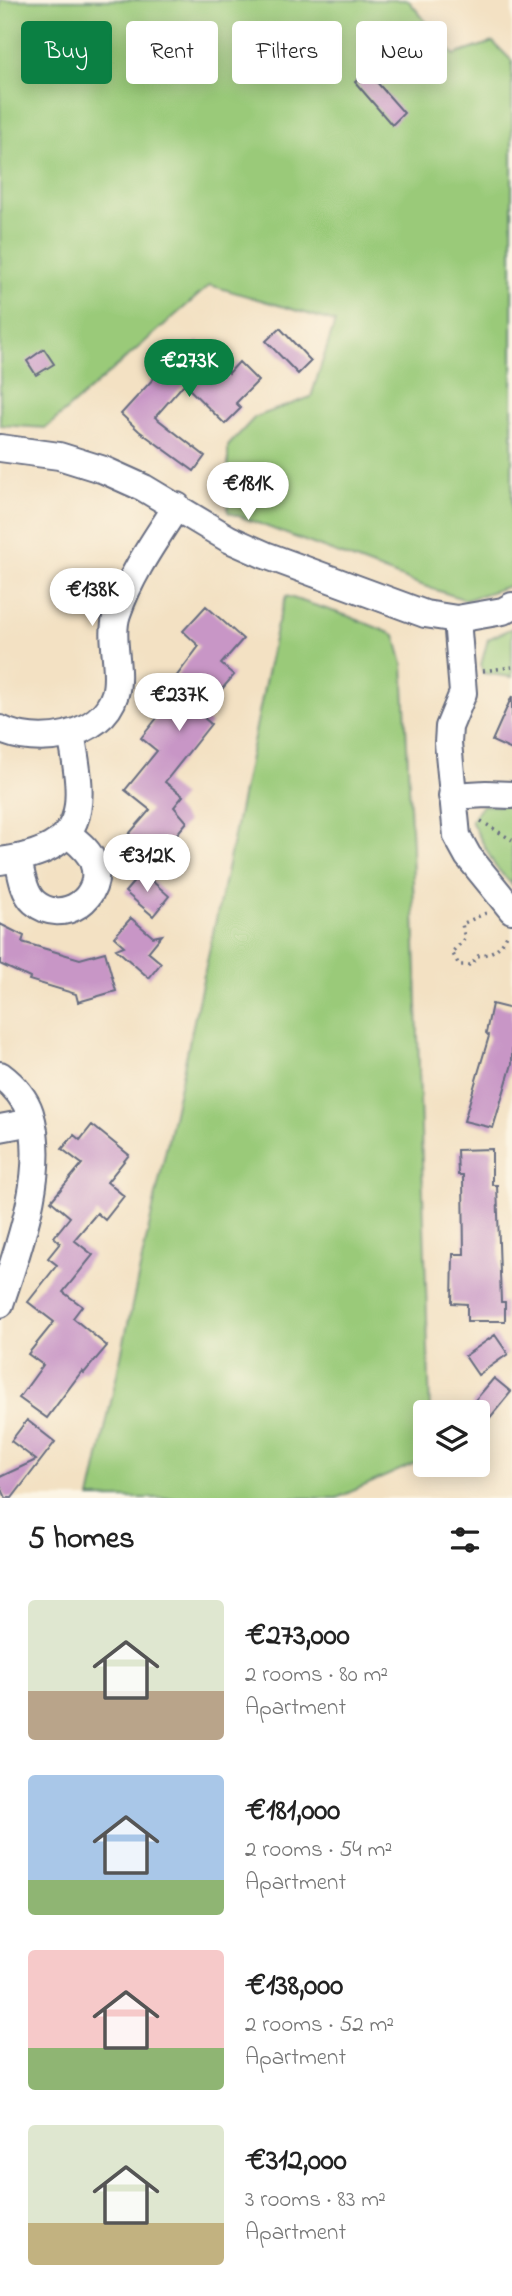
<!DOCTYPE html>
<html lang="en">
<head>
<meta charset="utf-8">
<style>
  body { margin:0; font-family:"Indie Flower",sans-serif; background:#f6f6f6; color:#222; height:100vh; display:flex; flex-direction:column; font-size:26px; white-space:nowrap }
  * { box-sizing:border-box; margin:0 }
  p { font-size:23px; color:#767676 }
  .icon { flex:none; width:38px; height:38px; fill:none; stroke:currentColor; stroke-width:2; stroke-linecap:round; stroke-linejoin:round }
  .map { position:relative; height:1498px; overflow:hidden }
  .side { display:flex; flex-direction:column; background:#fff; flex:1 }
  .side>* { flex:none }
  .banner { position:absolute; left:21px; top:21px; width:471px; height:63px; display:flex; gap:14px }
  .tools { position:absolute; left:413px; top:1400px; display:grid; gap:14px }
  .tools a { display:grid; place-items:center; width:77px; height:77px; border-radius:7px; background:#fff; box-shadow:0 4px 18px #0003; font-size:35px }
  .price { position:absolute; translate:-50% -60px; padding:0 16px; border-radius:24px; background:#fff; color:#222; font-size:23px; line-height:46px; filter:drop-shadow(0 2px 4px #0008) }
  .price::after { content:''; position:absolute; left:50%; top:42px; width:21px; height:16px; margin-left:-10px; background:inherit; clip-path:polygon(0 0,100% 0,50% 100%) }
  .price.active { background:#0b8043; color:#fff }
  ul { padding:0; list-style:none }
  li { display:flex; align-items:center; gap:21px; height:175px; padding:0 28px }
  li span { display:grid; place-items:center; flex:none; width:196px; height:140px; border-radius:7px; color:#555 }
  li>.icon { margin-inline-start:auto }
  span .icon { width:84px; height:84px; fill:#fffc; stroke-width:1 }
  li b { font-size:30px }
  h2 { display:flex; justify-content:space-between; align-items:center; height:84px; padding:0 28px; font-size:30px }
  .pill { padding:0 24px; border-radius:7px; background:#fff; box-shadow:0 4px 18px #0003; font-size:24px; line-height:63px }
  .pill.active { background:#0b8043; color:#fff }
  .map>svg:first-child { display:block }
  .green { fill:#9aca79; stroke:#5a7c6c; stroke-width:2 }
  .building { fill:#c896c6 }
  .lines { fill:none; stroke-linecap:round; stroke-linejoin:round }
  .minor-casing { stroke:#676d81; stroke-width:30 }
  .path { stroke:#676d81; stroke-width:3.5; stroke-dasharray:2 5; stroke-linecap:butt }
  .minor { stroke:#fff; stroke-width:26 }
</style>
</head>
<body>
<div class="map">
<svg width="512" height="1498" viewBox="0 0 512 1498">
  <rect width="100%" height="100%" fill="#fcf5e5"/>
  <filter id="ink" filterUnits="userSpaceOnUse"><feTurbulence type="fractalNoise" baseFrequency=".0143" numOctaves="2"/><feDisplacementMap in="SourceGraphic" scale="14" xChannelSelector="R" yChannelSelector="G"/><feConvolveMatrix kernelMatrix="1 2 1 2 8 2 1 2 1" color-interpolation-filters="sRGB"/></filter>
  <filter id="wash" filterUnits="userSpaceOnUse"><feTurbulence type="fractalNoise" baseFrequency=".00686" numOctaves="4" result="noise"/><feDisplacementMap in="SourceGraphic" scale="28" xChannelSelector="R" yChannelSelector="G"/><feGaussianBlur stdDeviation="1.57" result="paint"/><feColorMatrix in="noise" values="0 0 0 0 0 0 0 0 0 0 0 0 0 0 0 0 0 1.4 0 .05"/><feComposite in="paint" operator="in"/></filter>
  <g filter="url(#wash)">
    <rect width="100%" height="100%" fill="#f3e1c3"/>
    <path class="green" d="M 0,0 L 408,0 L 454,55 L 493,42 L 512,61 L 512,585 L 466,600 L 424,586 L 228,512 L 228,446 L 255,417 L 311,397 L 335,322 L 210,285 L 46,428 L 0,425 Z
      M 286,596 L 348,616 L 395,635 L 403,664 L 412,847 L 430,1412 L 425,1412 L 425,1454 L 422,1460 L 337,1498 L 90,1498 L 229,860 L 276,629 Z
      M 512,628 L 512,677 L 483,673 L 481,665 L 488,639 Z
      M 483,805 L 512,806 L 512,885 L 495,866 L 471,821 Z"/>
    <g id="blocks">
      <path class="building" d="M 367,71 L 404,113 L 392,125 L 355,82 Z
        M 280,328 L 311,361 L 298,374 L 266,341 Z
        M 198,341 L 229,373 L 239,362 L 258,381 L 236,403 L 241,408 L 225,424 L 184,384 L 155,417 L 205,456 L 194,471 L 139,431 L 121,414 L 166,365 L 170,369 Z
        M 44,349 L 54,364 L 36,375 L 27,361 Z
        M 206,606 L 243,639 L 221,664 L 234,675 L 202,712 L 205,714 L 203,717 L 211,724 L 165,782 L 183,796 L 174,807 L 187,822 L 150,866 L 122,842 L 150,810 L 125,790 L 157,751 L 141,738 L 169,703 L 161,697 L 199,646 L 183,631 Z
        M 512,696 L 512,750 L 492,741 Z
        M 142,872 L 169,896 L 153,916 L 125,892 Z
        M 131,918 L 153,937 L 162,935 L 148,952 L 161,963 L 149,978 L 116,949 L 124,946 L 114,937 Z
        M 0,924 L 24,936 L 22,942 L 80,959 L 105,952 L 116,991 L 78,1002 L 76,994 L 29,980 L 30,978 L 0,964 Z
        M 492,1004 L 512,1009 L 512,1064 L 493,1128 L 464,1121 L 489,1036 L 486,1033 Z
        M 92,1125 L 129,1155 L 107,1182 L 124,1196 L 105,1220 L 97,1213 L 74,1240 L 93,1255 L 63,1292 L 82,1306 L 73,1318 L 107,1346 L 84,1373 L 82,1371 L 47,1418 L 19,1398 L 43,1365 L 28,1354 L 54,1322 L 28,1302 L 57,1265 L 48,1258 L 60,1243 L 54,1237 L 70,1217 L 51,1201 L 82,1164 L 62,1149 L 74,1135 L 80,1140 Z
        M 492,1149 L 492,1185 L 497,1185 L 501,1302 L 505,1302 L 505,1321 L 467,1321 L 467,1304 L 452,1303 L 453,1254 L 464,1254 L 463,1175 L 458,1175 L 457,1150 Z
        M 495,1335 L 508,1354 L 478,1375 L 465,1356 Z
        M 494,1378 L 511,1392 L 488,1420 L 471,1405 Z
        M 27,1420 L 55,1442 L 12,1498 L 6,1498 L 0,1485 L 0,1477 L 36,1460 L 11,1441 Z"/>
    </g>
  </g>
  <g filter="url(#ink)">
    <use href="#blocks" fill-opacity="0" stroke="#676d81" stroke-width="2"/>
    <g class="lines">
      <defs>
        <path id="minor" d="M 0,448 L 59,456 L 104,470 L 144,488 L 229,539 L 265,555 L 425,614 L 457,619 L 503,611 L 512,606
          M 457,619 L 463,693 L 449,727 L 448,743 L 457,836 L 468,856 L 512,910
          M 0,729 C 36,747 102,738 115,694 C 122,670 109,638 117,614 C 130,575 155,540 177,506
          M 452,796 L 486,794 L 512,795
          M 18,858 C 21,872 23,892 34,902 C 62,927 106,897 93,862 C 89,850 77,842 68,834
          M 0,861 C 89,849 85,809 71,733
          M 0,1075 C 12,1084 25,1098 30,1113 C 48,1171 18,1249 0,1304
          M 0,1128 L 32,1122"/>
      </defs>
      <use href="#minor" class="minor-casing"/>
      <path class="path" d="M 483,671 L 512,667
        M 481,821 L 512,840
        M 486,913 L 462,924 L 465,939 L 452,952 L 459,965 L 471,965 L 478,956 C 494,953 501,948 508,933"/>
      <use href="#minor" class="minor"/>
    </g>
  </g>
</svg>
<div class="tools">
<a><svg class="icon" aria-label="layers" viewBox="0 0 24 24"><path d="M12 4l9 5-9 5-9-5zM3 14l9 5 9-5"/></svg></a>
</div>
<b class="price active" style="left:189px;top:399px">€273K</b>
<b class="price" style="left:248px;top:522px">€181K</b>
<b class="price" style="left:92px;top:628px">€138K</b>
<b class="price" style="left:179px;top:733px">€237K</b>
<b class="price" style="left:147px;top:894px">€312K</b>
<div class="banner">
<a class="pill active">Buy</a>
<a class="pill">Rent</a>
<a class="pill">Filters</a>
<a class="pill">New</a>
</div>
</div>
<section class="side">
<h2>5 homes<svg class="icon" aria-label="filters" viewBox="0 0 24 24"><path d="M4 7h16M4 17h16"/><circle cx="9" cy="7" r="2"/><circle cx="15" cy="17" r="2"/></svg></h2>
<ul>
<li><span style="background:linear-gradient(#dfe7d0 65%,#b9a48a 0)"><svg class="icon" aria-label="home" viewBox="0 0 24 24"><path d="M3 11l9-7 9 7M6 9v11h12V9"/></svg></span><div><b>€273,000</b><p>2 rooms · 80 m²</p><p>Apartment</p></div></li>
<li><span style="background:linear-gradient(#a9c7e8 75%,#8fb573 0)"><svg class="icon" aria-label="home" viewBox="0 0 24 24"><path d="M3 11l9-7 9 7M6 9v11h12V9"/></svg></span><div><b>€181,000</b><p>2 rooms · 54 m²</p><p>Apartment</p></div></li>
<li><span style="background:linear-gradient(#f6c9c9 70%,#8fb573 0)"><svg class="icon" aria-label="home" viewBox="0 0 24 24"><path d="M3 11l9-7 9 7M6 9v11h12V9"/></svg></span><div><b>€138,000</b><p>2 rooms · 52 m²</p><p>Apartment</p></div></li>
<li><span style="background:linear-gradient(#dfe7d0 70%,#c2b280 0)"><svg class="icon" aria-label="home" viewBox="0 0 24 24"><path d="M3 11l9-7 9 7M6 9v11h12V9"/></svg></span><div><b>€312,000</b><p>3 rooms · 83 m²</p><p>Apartment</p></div></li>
</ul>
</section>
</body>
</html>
